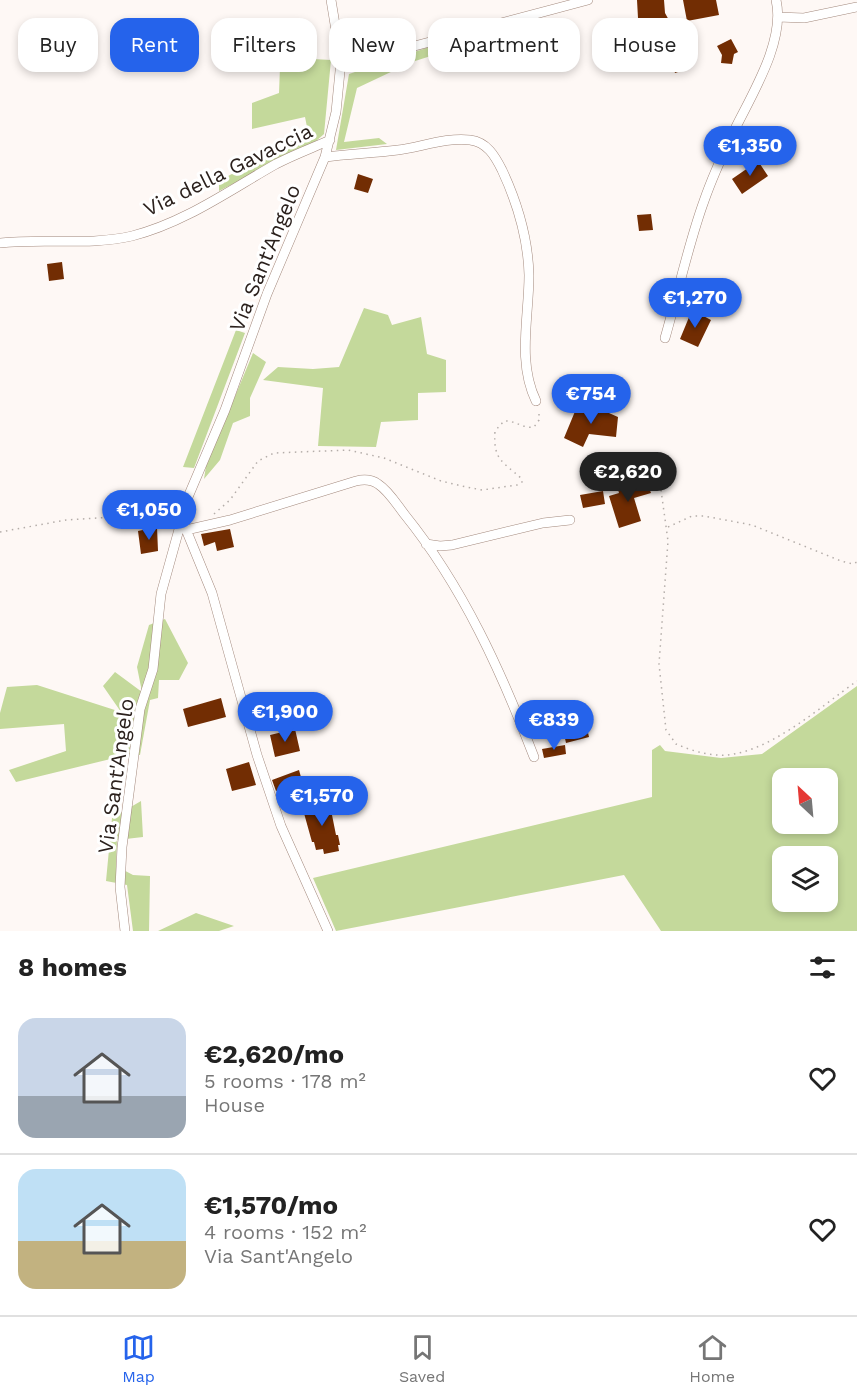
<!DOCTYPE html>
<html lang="en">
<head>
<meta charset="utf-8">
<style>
  body { margin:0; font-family:"Work Sans",sans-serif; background:#f2f2f2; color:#222; height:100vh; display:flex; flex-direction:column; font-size:22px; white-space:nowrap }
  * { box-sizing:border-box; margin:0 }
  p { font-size:20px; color:#767676 }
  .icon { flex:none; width:33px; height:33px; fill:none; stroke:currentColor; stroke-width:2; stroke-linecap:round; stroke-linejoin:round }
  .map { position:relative; height:931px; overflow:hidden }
  .drawer { display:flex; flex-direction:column; background:#fff; flex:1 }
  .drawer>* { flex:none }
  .banner { position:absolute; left:18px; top:18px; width:822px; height:54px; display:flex; gap:12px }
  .needle { width:39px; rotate:334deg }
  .fabs { position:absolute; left:772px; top:768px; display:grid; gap:12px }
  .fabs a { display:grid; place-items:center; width:66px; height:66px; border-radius:12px; background:#fff; box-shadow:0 3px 9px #0003; font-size:30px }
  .price { position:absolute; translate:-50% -51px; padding:0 14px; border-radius:21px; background:#2563eb; color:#fff; font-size:20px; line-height:39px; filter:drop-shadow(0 2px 3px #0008) }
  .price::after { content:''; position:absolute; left:50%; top:36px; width:18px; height:14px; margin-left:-9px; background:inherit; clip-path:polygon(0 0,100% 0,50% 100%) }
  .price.current { background:#222; color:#fff }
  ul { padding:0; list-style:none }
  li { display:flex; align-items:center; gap:18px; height:150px; padding:0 18px }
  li+li { border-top:2px solid #e0e0e0 }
  li span { display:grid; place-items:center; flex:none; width:168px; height:120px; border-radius:18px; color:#555 }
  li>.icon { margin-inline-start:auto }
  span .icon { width:72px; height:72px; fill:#fffc; stroke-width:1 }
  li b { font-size:26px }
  h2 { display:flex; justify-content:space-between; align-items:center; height:72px; padding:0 18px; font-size:26px }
  .tag { padding:0 21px; border-radius:18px; background:#fff; box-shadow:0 3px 9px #0003; font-size:21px; line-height:54px }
  .tag.current { background:#2563eb; color:#fff }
  .dock { display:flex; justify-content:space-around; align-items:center; height:84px; border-top:2px solid #e0e0e0; background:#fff; font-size:16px; color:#767676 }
  .dock a { display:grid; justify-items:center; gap:3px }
  .dock .current { color:#2563eb }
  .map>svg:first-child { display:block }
  .green { fill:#c4d99b; fill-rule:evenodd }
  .building { fill:#722d03 }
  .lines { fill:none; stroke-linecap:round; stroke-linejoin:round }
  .minor-casing { stroke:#a3897d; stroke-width:10 }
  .path { stroke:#b4ada9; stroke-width:1.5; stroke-dasharray:1.5 4.5; stroke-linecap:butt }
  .minor { stroke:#fff; stroke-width:9 }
  .labels { text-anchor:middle; stroke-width:6; stroke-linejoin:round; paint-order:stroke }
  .street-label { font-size:21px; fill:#2b211d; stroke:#fff }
</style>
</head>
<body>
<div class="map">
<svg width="857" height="931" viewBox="0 0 857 931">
  <rect width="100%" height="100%" fill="#fef8f5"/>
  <path class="green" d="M 435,45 L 437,54 L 412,62 L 357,88 L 344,142 L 379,138 L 387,144 L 336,150 L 349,74 Z
    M 294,58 L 331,60 L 324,134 L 315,142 L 219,191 L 219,181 L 308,132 L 305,117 L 252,129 L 252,103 L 279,93 L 280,67 Z
    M 364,308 L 388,315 L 392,325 L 421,317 L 427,354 L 446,360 L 446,392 L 418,393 L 418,420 L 381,422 L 376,447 L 318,446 L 323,388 L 263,380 L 278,367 L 313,369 L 339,367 Z
    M 236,330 L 245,333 L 194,468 L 183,467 Z
    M 253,353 L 266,362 L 250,398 L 250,416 L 233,423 L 220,460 L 204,479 L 206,466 Z
    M 165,619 L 188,663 L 179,680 L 159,680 L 158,698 L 150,700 L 140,755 L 127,755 L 16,782 L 9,770 L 66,751 L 64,724 L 0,729 L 0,713 L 7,687 L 37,685 L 121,712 L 103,686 L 115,672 L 142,692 L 137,667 L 149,625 Z
    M 857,686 L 857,931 L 661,931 L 624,875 L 336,931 L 313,878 L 652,797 L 652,750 L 660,745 L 665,751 L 721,758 L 762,754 ZM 783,778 L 828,778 L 828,824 L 783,824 ZM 783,856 L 828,856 L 828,902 L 783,902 Z
    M 141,801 L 143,837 L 117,840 L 116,866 L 133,875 L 150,876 L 149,931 L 133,931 L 127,885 L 106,881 L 112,818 Z
    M 196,913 L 234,926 L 219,931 L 158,931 Z"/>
  <path class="building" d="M 637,0 L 664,0 L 665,13 L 670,22 L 647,34 L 638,18 Z
    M 683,0 L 716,0 L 719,15 L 687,21 Z
    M 731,39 L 738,52 L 734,54 L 732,64 L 721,63 L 722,55 L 717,46 Z
    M 677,44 L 684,70 L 675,73 L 667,47 Z
    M 758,161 L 768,176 L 742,194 L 732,179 Z
    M 358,174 L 373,179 L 368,193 L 354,189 Z
    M 651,214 L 653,230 L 639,231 L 637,215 Z
    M 62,262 L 64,279 L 49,281 L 47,264 Z
    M 692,310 L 711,320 L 698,347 L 680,339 Z
    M 593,406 L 618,417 L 616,437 L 589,434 L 583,447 L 564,438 L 576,409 L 586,413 L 587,409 L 591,411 Z
    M 633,481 L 634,485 L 647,482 L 651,493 L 634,498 L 641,521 L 619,528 L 609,496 L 619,493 L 617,486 Z
    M 603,491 L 605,504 L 583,508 L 580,495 Z
    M 157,527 L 158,551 L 141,554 L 138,531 Z
    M 230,529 L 234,547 L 217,551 L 215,542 L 204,546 L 201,534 Z
    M 221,698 L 226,717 L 188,727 L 183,709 Z
    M 585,720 L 589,737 L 566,743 L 562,725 Z
    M 295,729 L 300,751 L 275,757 L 270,735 Z
    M 565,745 L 566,754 L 544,758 L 542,749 Z
    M 249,762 L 256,785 L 232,791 L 226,769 Z
    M 299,770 L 304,788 L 295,791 L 293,786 L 276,791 L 272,780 Z
    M 329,800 L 336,835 L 338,835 L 340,845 L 338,845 L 339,851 L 324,854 L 323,849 L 316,850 L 314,842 L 312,842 L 302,806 Z"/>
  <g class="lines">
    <defs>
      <path id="minor" d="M 778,17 L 804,18 L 857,7
        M 341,61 L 362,60 L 588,0
        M 325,157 C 349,154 374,153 398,150 C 421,147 447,137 470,140 C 487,142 495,156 502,170 C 517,202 528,239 529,275 C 529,317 517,362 536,401
        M 0,243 C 44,238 89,246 132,236 C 184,223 230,190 276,164 C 293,155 312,148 330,140
        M 665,338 C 678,293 688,245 704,201 C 712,178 722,156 733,133 C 750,97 786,42 776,0
        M 185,527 L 212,593 L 257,755 L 281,826 L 328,931
        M 186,530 L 230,520 L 356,481 C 364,479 371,479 378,484 C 389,491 397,505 405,515 C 463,587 501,671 534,757
        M 426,544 L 440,546 L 452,545 L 543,523 L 570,520
        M 125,931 L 120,887 L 122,847 L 140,709 L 153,669 L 161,594 L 188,497 L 225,410 L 267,294 L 325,157 L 336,112 L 341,61 L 331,0"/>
    </defs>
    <use href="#minor" class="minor-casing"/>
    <path class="path" d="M 661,490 L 668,541 L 659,664 L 666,730 L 676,744 C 688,749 702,754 716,755 C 763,759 820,707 857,681
      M 214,514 L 230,500 L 258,461 L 274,453 L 348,450 L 384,458 L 441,481 L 466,487 L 482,490 L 517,485 L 522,482 L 522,479 C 502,461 493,460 495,431 L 504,421 C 515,420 523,429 534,427 L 539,420 L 539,410
      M 668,527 L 692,516 L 704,516 L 752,525 L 841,561 L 853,564 L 857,562
      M 0,532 L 66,520 L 175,513"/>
    <use href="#minor" class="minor"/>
  </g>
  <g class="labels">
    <g class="street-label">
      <text transform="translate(228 170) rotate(-26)" y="7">Via della Gavaccia</text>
      <text transform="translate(265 258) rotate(-68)" y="7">Via Sant'Angelo</text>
      <text transform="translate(116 776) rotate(-82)" y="7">Via Sant'Angelo</text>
    </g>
  </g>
</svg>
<div class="fabs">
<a><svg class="needle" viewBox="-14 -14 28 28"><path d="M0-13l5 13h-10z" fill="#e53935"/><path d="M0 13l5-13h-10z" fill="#767676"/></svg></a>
<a><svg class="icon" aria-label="layers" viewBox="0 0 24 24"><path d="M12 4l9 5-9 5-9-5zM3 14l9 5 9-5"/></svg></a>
</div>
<b class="price" style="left:750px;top:177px">€1,350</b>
<b class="price" style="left:695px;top:329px">€1,270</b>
<b class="price" style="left:591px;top:425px">€754</b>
<b class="price current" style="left:628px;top:503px">€2,620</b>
<b class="price" style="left:149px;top:541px">€1,050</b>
<b class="price" style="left:285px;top:743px">€1,900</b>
<b class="price" style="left:554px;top:751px">€839</b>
<b class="price" style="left:322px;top:827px">€1,570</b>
<div class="banner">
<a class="tag">Buy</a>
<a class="tag current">Rent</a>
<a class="tag">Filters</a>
<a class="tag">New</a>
<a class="tag">Apartment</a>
<a class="tag">House</a>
</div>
</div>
<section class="drawer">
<h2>8 homes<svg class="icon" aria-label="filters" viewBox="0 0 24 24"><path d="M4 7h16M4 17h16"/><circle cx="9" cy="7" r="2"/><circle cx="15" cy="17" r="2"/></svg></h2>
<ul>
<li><span style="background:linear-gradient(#c9d6e8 65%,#9aa5b1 0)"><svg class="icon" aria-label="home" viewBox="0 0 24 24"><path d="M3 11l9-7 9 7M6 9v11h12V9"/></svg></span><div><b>€2,620/mo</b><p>5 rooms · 178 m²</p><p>House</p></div><svg class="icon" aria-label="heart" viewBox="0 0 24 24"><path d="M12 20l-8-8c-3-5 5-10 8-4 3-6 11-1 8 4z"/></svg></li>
<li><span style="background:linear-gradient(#bfe0f5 60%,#c2b280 0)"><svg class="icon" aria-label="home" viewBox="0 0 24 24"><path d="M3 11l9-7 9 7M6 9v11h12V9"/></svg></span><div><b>€1,570/mo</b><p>4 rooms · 152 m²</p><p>Via Sant'Angelo</p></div><svg class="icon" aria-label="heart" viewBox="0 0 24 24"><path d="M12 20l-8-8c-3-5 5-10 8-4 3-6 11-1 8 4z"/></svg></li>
</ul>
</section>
<nav class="dock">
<a class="current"><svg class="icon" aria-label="map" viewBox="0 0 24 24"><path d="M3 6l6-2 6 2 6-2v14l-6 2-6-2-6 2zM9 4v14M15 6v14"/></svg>Map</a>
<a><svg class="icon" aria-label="saved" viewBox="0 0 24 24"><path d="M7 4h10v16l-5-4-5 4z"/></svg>Saved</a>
<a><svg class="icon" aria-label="home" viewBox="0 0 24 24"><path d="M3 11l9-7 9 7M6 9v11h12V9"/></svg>Home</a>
</nav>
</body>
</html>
